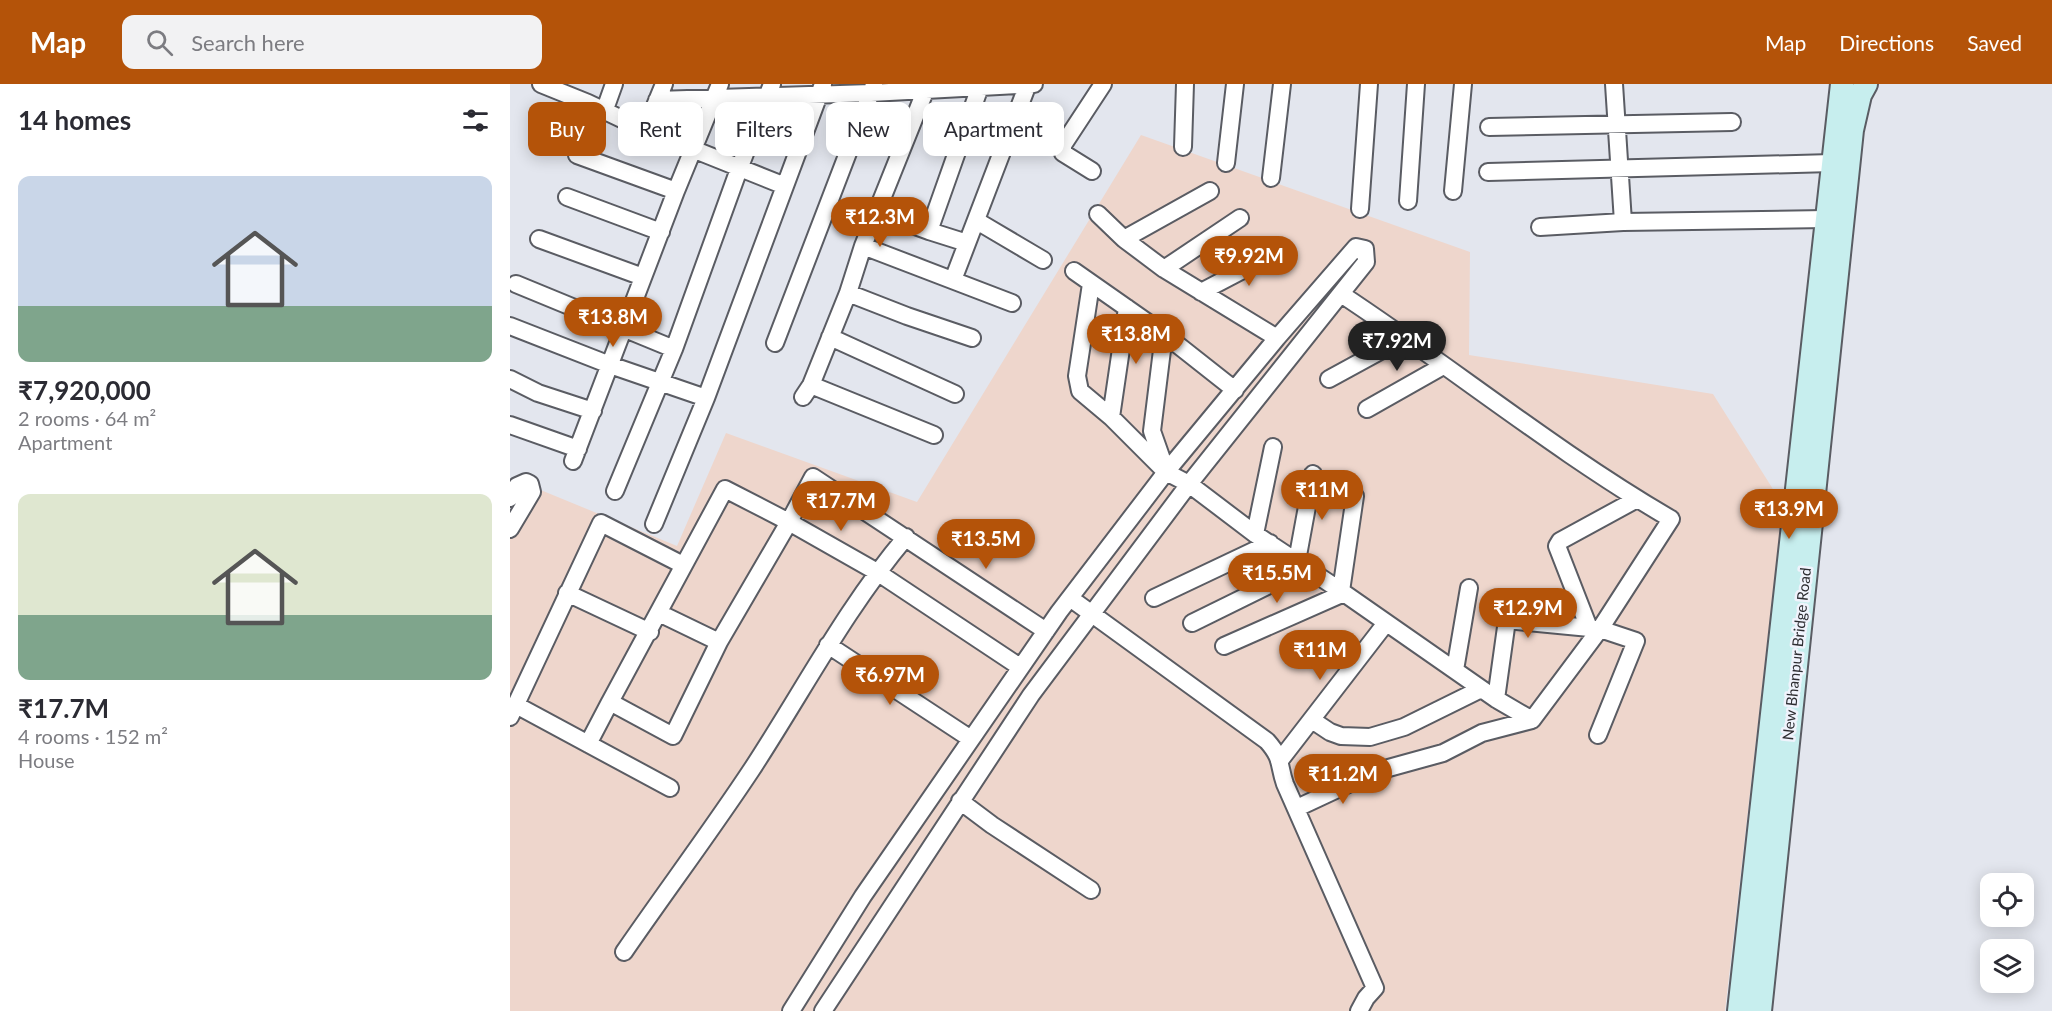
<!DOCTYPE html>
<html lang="en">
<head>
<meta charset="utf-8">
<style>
  body { margin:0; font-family:Lato,sans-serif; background:#f2f2f3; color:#2b2b33; height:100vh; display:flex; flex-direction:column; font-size:22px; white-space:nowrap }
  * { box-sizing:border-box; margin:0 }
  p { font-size:20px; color:#7c7c81 }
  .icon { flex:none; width:33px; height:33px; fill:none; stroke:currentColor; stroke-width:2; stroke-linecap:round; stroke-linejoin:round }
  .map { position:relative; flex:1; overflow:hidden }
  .drawer { display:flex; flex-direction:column; background:#fff; width:510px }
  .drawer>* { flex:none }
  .hud { position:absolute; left:18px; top:18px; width:570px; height:54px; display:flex; gap:12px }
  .fabs { position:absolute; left:1470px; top:789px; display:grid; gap:12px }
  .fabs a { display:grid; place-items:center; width:54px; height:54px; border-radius:12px; background:#fff; box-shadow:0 3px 15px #0003; font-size:30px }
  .price { position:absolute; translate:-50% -51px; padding:0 14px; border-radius:21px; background:#b45309; color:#fff; font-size:20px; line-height:39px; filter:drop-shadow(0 2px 3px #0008) }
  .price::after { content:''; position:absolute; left:50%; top:36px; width:18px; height:14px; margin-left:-9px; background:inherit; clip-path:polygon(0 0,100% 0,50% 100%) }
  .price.current { background:#222; color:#fff }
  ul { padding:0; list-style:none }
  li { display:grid; align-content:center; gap:12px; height:318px; padding:0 18px }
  li span { display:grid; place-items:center; height:186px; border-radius:12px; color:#555 }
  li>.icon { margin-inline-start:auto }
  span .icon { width:108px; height:108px; fill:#fffc; stroke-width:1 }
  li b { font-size:26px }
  h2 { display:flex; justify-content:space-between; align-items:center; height:72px; padding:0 18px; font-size:26px }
  .pill { padding:0 21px; border-radius:12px; background:#fff; box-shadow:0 3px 15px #0003; font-size:21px; line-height:54px }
  .pill.current { background:#b45309; color:#fff }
  header { display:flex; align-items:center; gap:36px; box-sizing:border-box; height:84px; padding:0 30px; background:#b45309; color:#fff }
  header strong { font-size:28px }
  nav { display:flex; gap:33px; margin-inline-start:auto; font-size:21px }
  .search { width:420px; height:54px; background:#f2f2f3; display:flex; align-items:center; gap:15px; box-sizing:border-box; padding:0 21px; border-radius:12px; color:#7c7c81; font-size:22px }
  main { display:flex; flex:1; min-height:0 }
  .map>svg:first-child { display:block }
  .education { fill:#eed6cc }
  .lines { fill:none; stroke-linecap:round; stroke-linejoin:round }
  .street-casing { stroke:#5a5c63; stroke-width:20 }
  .secondary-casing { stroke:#5a5c63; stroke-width:26 }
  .street { stroke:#fff; stroke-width:16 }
  .secondary { stroke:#c7eeee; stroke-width:22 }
  .labels { text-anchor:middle; stroke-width:5; stroke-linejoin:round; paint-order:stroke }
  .street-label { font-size:15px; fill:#2d2d31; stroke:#f0f3fc }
</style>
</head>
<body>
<header>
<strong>Map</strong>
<div class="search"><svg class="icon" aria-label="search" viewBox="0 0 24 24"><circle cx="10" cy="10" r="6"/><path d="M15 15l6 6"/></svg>Search here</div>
<nav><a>Map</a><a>Directions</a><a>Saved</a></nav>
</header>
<main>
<section class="drawer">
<h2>14 homes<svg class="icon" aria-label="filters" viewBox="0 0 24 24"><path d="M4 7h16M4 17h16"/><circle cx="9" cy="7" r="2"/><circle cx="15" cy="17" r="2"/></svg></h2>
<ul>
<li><span style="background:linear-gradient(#c9d6e8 70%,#7fa58c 0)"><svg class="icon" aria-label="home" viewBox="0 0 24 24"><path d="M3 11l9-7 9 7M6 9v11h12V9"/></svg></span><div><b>₹7,920,000</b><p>2 rooms · 64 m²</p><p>Apartment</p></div></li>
<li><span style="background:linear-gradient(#dfe7d0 65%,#7fa58c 0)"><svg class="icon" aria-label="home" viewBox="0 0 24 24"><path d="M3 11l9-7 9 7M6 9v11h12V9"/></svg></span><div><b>₹17.7M</b><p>4 rooms · 152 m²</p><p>House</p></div></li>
</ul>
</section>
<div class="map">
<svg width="1542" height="927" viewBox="0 0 1542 927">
  <rect width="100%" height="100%" fill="#e3e6ee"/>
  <path class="education" d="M 631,51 L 960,168 L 959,271 L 1203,310 L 1273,421 L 1215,927 L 0,927 L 0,432 L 16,400 L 167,462 L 216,349 L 407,418 Z"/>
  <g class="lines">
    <defs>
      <path id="street" d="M 31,0 L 78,19 L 135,46 L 275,102
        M 1104,0 L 1113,138
        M 147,16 L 361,9 L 524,0
        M 94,28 L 104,0
        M 979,43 L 1222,38
        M 135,46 L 154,0
        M 673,63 L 675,0
        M 67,71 L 166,107
        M 716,79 L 725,0
        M 582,87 L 553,69 L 553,61 L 593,0
        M 978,88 L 1322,79
        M 761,94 L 772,0
        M 943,107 L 953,0
        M 57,113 L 151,148
        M 898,117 L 906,0
        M 850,125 L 859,0
        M 367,128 L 419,147
        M 588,130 L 614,155 L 654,185 L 767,254
        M 467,137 L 533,176
        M 1030,143 L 1113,138 L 1316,135
        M 29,155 L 133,193
        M 614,155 L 700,107
        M 457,159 L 419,147 L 471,0
        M 353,162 L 502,219
        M 654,185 L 730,134
        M 564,187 L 654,250 L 725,306
        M 443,196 L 518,0
        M 6,200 L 164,265
        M 581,200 L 567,292 L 570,307 L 601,333 L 656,388 L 679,400 L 745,450 L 831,507 L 986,615 L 1022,636 L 1090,545 L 1161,435 C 1046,368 942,283 831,210
        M 691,208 L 771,166
        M 338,209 L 397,232 L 462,254
        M 0,242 L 100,281 L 196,314
        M 654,250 L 642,347 L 655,384
        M 320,253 L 445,310
        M 265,259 L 364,1
        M 0,295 L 28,309 L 83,327
        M 819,295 L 896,253
        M 301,301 L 424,351
        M 293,313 L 301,301 L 338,209 L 353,162 L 418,0
        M 857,325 L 933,282
        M 601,333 L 617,224
        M 0,341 L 68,365
        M 63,377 L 166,107 L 210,0
        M 105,407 L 164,265 L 229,85 L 262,0
        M 0,414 L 7,402 L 16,398 L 20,400 L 22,408 L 0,445
        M 144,440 L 196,314 L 313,0
        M 745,450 L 763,363
        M 787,477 L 803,390
        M 831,507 L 845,412
        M 57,509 L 140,548
        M 560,514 L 757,657 C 773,675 768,680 775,700 L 865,904 L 856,914 L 849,927
        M 644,514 L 760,459
        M 149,529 L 209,558
        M 682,539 L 796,483
        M 1079,544 L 1047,462 L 1050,457 L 1127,415
        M 318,561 L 461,655
        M 714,562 L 834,509
        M 510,583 L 367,488 L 279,438 L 303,393 L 536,547
        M 945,586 L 959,504
        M 986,615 L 997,536 L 1090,545 L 1126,557 L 1088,651
        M 6,621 L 160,704
        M 0,633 L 91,439 L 173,481
        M 802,636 L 820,648 L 831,652 L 860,653 L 894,643 L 971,605
        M 78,660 L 100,618 L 163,652 L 209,558 L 279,438 L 215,405 L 100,618
        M 771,675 L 876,539
        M 450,717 L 482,741 L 581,806
        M 787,724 L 864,688 L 933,669 L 972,649 L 1022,636
        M 114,868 C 156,807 201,747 242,685 C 293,607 336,524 396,453
        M 281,927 L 353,812 L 549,528 L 656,388 L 767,254 L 846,163 L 855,165 L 856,178 L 679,400 L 521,611 L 313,927"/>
      <path id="secondary" d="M 1229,927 L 1332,0
        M 1250,927 L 1342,46 L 1350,11 L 1356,0"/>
    </defs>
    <use href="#street" class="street-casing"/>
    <use href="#secondary" class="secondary-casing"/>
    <use href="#street" class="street"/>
    <use href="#secondary" class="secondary"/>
  </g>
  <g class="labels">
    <g class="street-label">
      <text transform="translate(1287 570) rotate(-84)" y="5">New Bhanpur Bridge Road</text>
    </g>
  </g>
</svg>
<div class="fabs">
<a><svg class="icon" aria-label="locate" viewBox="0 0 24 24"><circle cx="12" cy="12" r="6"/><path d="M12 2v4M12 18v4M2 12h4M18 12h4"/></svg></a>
<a><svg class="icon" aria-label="layers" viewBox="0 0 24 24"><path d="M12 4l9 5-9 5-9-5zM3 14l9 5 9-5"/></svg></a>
</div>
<b class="price" style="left:370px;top:164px">₹12.3M</b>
<b class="price" style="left:739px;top:203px">₹9.92M</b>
<b class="price" style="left:103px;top:264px">₹13.8M</b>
<b class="price" style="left:626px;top:281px">₹13.8M</b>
<b class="price current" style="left:887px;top:288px">₹7.92M</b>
<b class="price" style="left:812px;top:437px">₹11M</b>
<b class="price" style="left:331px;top:448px">₹17.7M</b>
<b class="price" style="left:1279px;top:456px">₹13.9M</b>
<b class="price" style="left:476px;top:486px">₹13.5M</b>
<b class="price" style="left:767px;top:520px">₹15.5M</b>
<b class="price" style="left:1018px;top:555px">₹12.9M</b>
<b class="price" style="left:810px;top:597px">₹11M</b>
<b class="price" style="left:380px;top:622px">₹6.97M</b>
<b class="price" style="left:833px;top:721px">₹11.2M</b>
<div class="hud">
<a class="pill current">Buy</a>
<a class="pill">Rent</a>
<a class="pill">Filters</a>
<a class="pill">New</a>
<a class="pill">Apartment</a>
</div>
</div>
</main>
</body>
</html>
